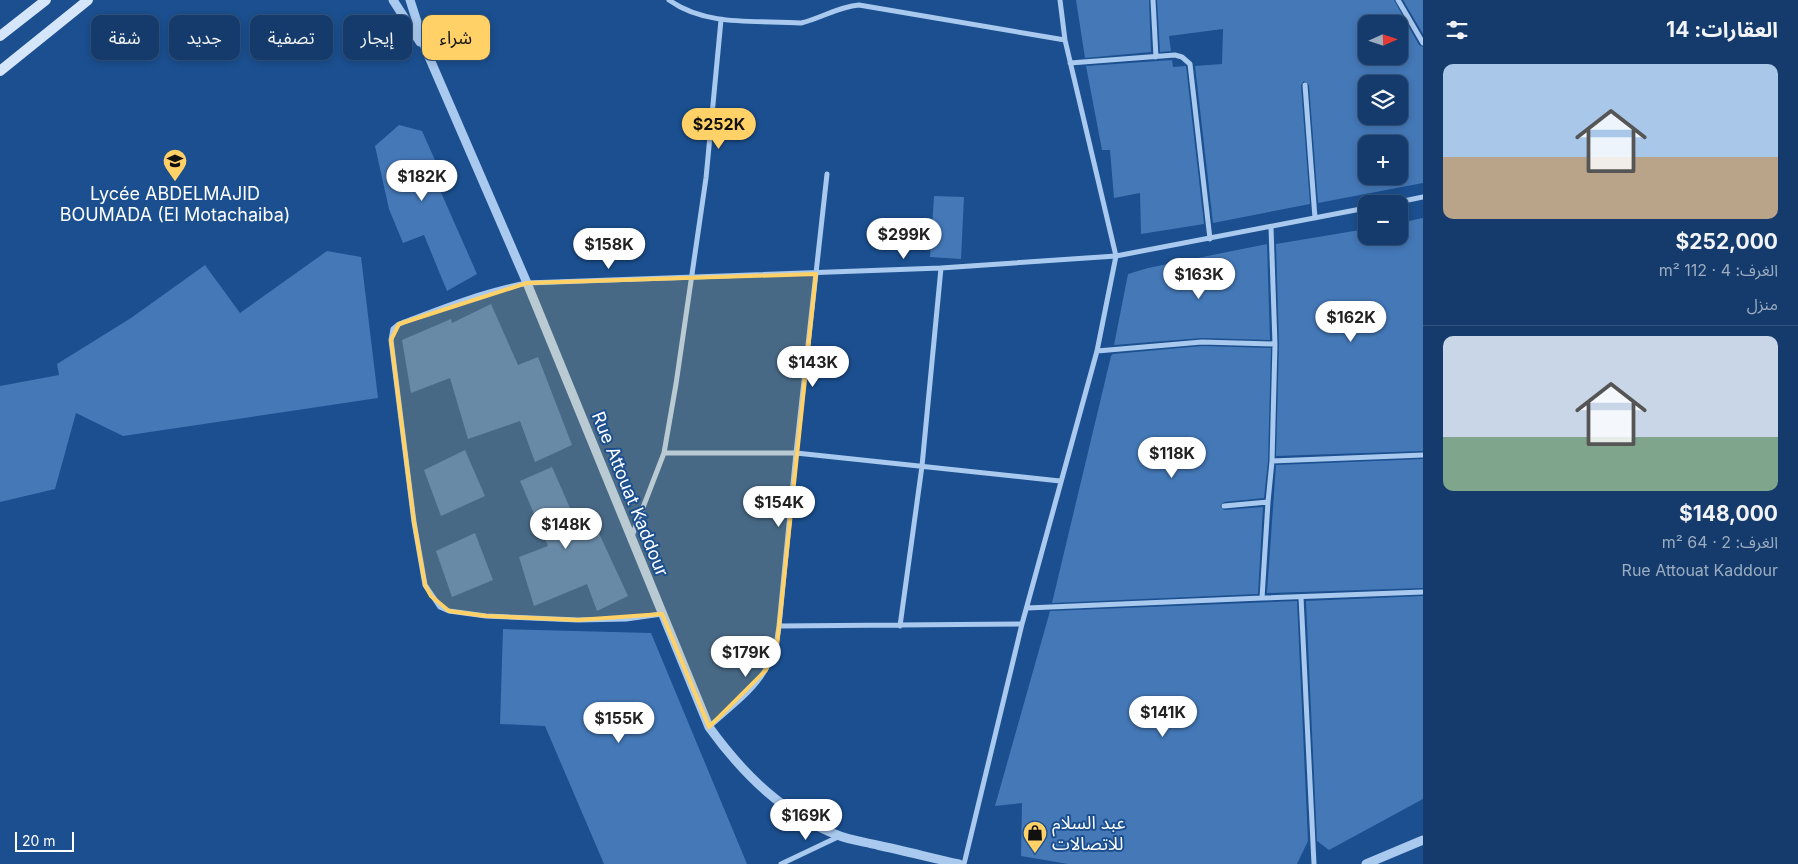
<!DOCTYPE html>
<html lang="ar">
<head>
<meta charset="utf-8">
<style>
  body { margin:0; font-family:Inter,"Noto Sans Arabic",sans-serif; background:#1d4271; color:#f1f3f6; direction:rtl; height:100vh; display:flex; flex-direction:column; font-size:19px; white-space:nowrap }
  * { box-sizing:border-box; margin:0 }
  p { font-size:16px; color:#9dadc1 }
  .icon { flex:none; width:28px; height:28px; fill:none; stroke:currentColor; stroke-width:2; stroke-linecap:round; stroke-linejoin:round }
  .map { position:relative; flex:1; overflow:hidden; direction:ltr }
  .sheet { display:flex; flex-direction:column; background:#143b6b; width:375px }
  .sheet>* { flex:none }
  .guide { position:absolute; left:15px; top:15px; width:475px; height:45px; direction:rtl; display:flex; gap:10px }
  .needle { width:32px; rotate:87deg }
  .buttons { position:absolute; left:1358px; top:15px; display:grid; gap:10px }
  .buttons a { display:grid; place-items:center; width:50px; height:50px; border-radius:10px; background:#143b6b; box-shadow:0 2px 8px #0003,0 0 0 1px #33557e; font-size:25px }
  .scale { position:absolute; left:15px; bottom:12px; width:59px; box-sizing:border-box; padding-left:5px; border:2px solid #fff; border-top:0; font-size:14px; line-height:18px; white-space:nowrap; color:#fff; -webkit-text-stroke:4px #1b4f8f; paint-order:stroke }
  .price { position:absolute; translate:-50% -42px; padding:0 11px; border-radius:18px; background:#fff; color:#222; font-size:16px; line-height:32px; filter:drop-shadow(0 1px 2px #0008) }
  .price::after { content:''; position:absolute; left:50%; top:30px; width:15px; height:11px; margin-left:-8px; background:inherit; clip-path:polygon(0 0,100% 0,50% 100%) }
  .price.on { background:#ffd166; color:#111 }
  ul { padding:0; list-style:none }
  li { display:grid; align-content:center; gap:10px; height:265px; padding:0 20px }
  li+li { border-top:1px solid #33557e }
  li span { display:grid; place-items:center; height:155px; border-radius:10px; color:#555 }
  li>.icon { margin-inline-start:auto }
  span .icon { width:90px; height:90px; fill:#fffc; stroke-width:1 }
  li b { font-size:21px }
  h2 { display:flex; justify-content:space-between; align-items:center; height:60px; padding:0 20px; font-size:21px }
  .pill { padding:0 18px; border-radius:10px; background:#143b6b; box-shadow:0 2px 8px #0003,0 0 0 1px #33557e; font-size:18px; line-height:45px }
  .pill.on { background:#ffd166; color:#111 }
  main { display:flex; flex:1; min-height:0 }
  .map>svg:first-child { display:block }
  .building { fill:#4478b7; fill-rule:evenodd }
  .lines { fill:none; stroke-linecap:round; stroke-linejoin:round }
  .minor { stroke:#a9c9ee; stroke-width:5 }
  .tertiary { stroke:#a9c9ee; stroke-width:9 }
  .secondary { stroke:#d6e6fa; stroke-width:10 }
  .marked { fill:#ffd166; fill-opacity:0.2; stroke:#ffd166; stroke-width:4; stroke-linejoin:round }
  .labels { text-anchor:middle; stroke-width:4; stroke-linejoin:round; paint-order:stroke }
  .poi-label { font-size:18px; fill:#fff; stroke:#1b4f8f }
  .street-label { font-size:18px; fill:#fff; stroke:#1b4f8f }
</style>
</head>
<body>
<main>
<section class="sheet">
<h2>العقارات: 14<svg class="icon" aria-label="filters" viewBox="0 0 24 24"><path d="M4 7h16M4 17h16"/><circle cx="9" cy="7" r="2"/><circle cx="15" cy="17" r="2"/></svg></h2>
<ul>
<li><span style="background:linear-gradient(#a9c7e8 60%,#b9a48a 0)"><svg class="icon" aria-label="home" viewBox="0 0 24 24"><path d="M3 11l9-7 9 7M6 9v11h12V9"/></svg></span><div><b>$252,000</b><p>الغرف: 4 · 112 m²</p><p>منزل</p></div></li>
<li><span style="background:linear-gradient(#c9d6e8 65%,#7fa58c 0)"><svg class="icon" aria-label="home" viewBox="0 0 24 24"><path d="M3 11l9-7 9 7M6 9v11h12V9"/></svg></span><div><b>$148,000</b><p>الغرف: 2 · 64 m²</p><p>Rue Attouat Kaddour</p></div></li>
</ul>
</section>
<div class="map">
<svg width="1423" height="864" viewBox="0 0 1423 864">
  <rect width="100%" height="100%" fill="#1b4f8f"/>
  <path class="building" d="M 1076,0 L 1149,0 L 1151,52 L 1085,58 Z
    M 1157,0 L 1394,0 L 1419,45 L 1423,47 L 1423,183 L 1318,203 L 1309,85 L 1304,81 L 1301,85 L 1310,204 L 1213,223 L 1195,66 L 1222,64 L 1223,29 L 1169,36 L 1171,51 L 1160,52 ZM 1366,24 L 1399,24 L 1399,56 L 1366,56 ZM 1366,84 L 1399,84 L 1399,116 L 1366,116 ZM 1366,144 L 1399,144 L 1399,176 L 1366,176 Z
    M 1403,0 L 1423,0 L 1423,34 Z
    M 1172,60 L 1173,67 L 1186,66 L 1204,224 L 1141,234 L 1140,193 L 1114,198 L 1110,150 L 1102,150 L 1086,66 Z
    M 399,125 L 422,131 L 443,178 L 436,181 L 477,274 L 447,291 L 424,235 L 403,243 L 389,209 L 375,146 Z
    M 934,196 L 964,197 L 961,259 L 930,257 Z
    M 1423,218 L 1423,451 L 1276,456 L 1279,344 L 1276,244 L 1366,229 L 1366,236 L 1399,236 L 1399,223 Z
    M 1267,244 L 1270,340 L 1202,338 L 1114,345 L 1128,274 L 1148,268 Z
    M 327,251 L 361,257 L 378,398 L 123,436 L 76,413 L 55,489 L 0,502 L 0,386 L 59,375 L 57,364 L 131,318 L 205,265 L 240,313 Z
    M 491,304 L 518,365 L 538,357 L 572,445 L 535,462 L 520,421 L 468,439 L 450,378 L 411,393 L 402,340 L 451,319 L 452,323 Z
    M 1202,346 L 1271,348 L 1268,461 L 1264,498 L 1224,502 L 1220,506 L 1224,510 L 1263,507 L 1258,594 L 1052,603 L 1111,356 L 1113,354 Z
    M 465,450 L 485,496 L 441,516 L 424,470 Z
    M 1423,459 L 1423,588 L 1267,593 L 1276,465 Z
    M 552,467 L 581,533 L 596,527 L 628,596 L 597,611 L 587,584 L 534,606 L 519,557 L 548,546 L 520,481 Z
    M 475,533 L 493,580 L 452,597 L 436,551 Z
    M 1423,596 L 1423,799 L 1329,850 L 1317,841 L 1306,601 Z
    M 1297,601 L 1308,841 L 1297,864 L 1068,864 L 1021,856 L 1022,803 L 995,806 L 1050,611 Z
    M 503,629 L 651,633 L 747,864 L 604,864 L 545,726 L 500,724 Z"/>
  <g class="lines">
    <path class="minor" d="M 669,0 C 706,27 758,20 801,23 C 822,18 837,7 859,5 L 1065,40
      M 1153,0 L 1156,57
      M 1398,0 L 1423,43
      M 1070,63 L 1175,55 L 1182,57 L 1190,64 L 1210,239
      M 1305,85 L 1315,218
      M 1389,204 L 1423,197
      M 1271,227 L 1275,344
      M 1097,351 L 1202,342 L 1275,344 L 1272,461 L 1268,502
      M 664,453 L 796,453 L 827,174
      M 1272,461 L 1423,455
      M 632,536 L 664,453 L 676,384 L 706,178 L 721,20
      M 1301,597 L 1314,864
      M 1262,598 L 1423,592
      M 1027,608 L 1262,598 L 1268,502 L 1224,506
      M 662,614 L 626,619 L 578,620 L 486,616 L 449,611 L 440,607 L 425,585 L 414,522 L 391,340 L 393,329 L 399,324 C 441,308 483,291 527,283 L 941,268 L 1116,256 L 1366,208
      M 1022,624 L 779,626 L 796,453 L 1060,481
      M 900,626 L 922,466 L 941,268
      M 709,727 C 745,695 774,677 779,626
      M 781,864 L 840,836
      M 964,864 L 1022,624 L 1097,351 L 1116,256 L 1065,40 L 1060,0"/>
    <path class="tertiary" d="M 393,0 L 420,42
      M 410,0 L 426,50 L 527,283 L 709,727 C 743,774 784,815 840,836 C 851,840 865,842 877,845 C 905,851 932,858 959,864
      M 1366,864 L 1423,840"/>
    <path class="secondary" d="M 0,36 L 46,0
      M 0,71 L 88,0"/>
  </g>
  <path class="marked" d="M 816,274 L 777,646 L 766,670 L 709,727 L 662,614 L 578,620 L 486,616 L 449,611 L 431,596 L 425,585 L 414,522 L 391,340 L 399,324 L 527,283 Z"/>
  <defs>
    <symbol id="school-pin" viewBox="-11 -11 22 30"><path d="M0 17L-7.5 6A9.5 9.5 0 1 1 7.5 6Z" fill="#ffd166" stroke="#1b4f8f"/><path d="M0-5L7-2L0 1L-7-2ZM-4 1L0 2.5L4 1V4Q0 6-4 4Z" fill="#111"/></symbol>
    <symbol id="shop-pin" viewBox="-11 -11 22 30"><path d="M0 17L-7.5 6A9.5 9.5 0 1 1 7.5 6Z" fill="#ffd166" stroke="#1b4f8f"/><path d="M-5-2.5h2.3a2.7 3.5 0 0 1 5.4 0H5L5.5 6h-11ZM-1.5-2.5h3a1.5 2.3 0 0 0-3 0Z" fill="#111"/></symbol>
  </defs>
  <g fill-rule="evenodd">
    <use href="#school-pin" x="161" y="147" width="28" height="38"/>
    <use href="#shop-pin" x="1021" y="819" width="28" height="38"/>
  </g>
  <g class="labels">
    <g class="poi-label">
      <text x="175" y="200">Lycée ABDELMAJID<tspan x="175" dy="21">BOUMADA (El Motachaiba)</tspan></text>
      <text x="1052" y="829" text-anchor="start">عبد السلام<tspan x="1052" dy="21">للاتصالات</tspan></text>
    </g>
    <g class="street-label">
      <text transform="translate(630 494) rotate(68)" y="6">Rue Attouat Kaddour</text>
    </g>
  </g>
</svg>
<div class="buttons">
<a><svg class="needle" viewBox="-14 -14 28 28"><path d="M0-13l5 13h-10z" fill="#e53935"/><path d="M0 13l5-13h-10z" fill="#9dadc1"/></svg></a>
<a><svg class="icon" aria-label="layers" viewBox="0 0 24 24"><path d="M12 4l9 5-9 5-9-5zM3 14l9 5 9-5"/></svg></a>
<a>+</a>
<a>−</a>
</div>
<div class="scale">20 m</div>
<b class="price on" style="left:719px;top:150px">$252K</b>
<b class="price" style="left:422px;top:202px">$182K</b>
<b class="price" style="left:904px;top:260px">$299K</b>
<b class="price" style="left:609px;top:270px">$158K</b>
<b class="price" style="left:1199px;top:300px">$163K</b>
<b class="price" style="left:1351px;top:343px">$162K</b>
<b class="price" style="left:813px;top:388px">$143K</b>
<b class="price" style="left:1172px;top:479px">$118K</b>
<b class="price" style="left:779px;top:528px">$154K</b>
<b class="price" style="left:566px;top:550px">$148K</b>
<b class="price" style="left:746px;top:678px">$179K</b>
<b class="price" style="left:1163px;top:738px">$141K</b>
<b class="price" style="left:619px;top:744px">$155K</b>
<b class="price" style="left:806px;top:841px">$169K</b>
<div class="guide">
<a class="pill on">شراء</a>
<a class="pill">إيجار</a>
<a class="pill">تصفية</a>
<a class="pill">جديد</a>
<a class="pill">شقة</a>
</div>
</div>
</main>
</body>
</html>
